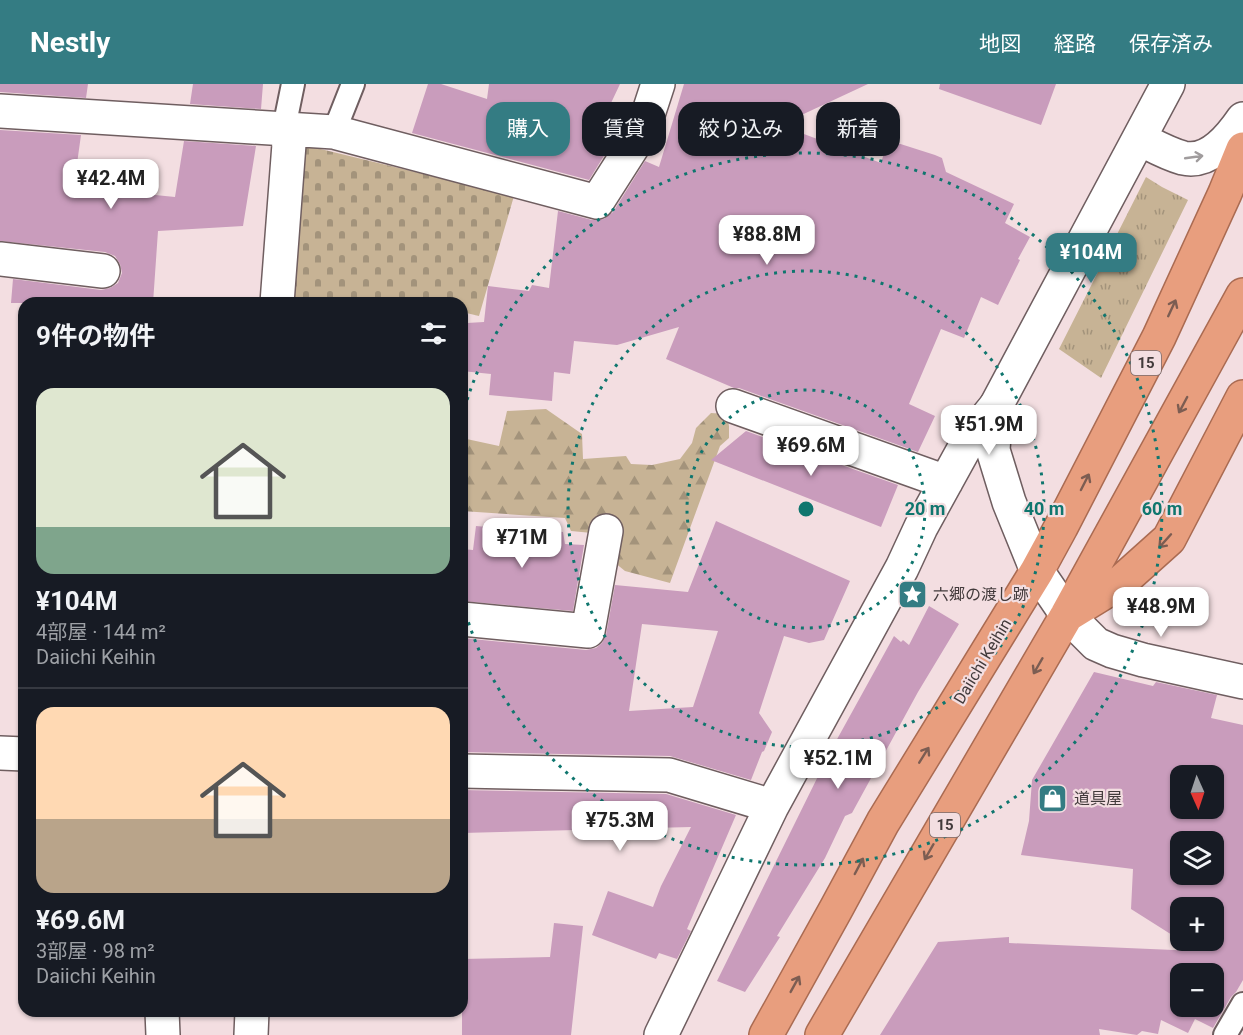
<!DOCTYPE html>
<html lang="ja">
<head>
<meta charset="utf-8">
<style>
  body { margin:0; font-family:Roboto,"Noto Sans JP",sans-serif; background:#20242c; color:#f1f3f6; height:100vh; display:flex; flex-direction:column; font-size:22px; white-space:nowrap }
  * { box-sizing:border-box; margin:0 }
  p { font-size:20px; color:#9ea1a6 }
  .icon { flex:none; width:33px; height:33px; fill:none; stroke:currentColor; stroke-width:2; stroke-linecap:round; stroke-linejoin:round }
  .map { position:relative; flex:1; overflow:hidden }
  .sheet { position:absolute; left:18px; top:213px; width:450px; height:720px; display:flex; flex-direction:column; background:#171b24; border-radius:18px; box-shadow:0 2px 4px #0004 }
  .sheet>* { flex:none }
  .guide { position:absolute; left:486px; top:18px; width:570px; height:54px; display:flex; gap:12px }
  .needle { width:39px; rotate:177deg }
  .controls { position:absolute; left:1170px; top:681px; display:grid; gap:12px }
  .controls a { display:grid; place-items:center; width:54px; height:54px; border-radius:12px; background:#171b24; box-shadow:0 2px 4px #0004; font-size:30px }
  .price { position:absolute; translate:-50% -51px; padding:0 14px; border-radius:12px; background:#fff; color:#222; font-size:20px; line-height:39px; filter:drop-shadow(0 2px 3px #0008) }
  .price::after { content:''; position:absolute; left:50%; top:36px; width:18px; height:14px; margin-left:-9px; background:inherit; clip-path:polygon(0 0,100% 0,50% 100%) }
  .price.on { background:#347c83; color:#fff }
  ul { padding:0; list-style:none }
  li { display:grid; align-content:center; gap:12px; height:318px; padding:0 18px }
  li+li { border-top:2px solid #363941 }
  li span { display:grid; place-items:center; height:186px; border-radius:18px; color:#555 }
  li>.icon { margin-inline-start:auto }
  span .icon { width:108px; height:108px; fill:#fffc; stroke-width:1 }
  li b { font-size:26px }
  h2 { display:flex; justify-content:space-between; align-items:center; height:72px; padding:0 18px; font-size:26px }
  .chip { padding:0 21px; border-radius:18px; background:#171b24; box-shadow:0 2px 4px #0004; font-size:21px; line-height:54px }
  .chip.on { background:#347c83; color:#fff }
  header { display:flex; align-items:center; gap:36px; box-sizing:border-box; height:84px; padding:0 30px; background:#347c83; color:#fff }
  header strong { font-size:28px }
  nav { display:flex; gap:33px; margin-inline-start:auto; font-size:21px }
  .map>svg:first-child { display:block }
  .grass { fill:url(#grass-tufts) }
  .forest { fill:url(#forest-firs) }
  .cemetery { fill:url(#cemetery-stones) }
  .building { fill:#c99cbc; fill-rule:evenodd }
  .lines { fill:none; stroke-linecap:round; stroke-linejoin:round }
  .service-casing { stroke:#6f5e60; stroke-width:26 }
  .minor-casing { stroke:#6f5e60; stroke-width:36 }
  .tertiary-casing { stroke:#6f5e60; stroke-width:36 }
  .trunk-casing { stroke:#aa6b52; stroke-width:36 }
  .service { stroke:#fff; stroke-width:22 }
  .minor { stroke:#fff; stroke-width:33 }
  .tertiary { stroke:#fff; stroke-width:33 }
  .trunk { stroke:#e89e7e; stroke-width:33 }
  .oneway { stroke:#a09c9d }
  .oneway2 { stroke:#7c5d52 }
  .ring { fill:none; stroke:#0f766e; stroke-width:3; stroke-dasharray:3 6 }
  .labels { text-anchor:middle; stroke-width:4.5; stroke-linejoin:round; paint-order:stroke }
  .shield { fill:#f3dee1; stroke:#776b6d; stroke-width:1.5 }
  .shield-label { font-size:15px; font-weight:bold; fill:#423a3b }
  .poi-label { font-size:16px; fill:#423a3b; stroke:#f3dee1; text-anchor:start }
  .street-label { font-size:16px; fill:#423a3b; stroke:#f3dee1 }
  .centre { fill:#0f766e; stroke:#f3dee1; stroke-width:3 }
  .ring-label { font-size:18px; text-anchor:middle; font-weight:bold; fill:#0f766e; stroke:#f3dee1; stroke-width:4.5; stroke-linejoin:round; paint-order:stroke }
</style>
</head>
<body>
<header>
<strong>Nestly</strong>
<nav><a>地図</a><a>経路</a><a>保存済み</a></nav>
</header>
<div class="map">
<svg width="1243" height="951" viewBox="0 0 1243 951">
  <defs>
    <pattern id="grass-tufts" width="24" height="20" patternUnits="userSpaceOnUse" patternTransform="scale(1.5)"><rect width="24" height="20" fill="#c7b395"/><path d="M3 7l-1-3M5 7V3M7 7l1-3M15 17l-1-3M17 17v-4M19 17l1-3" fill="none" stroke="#a3937b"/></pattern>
    <pattern id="forest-firs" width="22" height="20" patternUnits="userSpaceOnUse" patternTransform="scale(1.5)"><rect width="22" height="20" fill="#c7b395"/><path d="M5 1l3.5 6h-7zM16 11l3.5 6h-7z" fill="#a3937b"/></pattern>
    <pattern id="cemetery-stones" width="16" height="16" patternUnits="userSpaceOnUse" patternTransform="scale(1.5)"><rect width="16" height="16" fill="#c7b395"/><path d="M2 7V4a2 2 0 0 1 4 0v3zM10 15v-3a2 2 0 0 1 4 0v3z" fill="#a3937b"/></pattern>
  </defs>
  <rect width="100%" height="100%" fill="#f3dee1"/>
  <path class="grass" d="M 1146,93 L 1162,103 L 1188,116 L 1101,294 L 1059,265 Z"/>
  <path class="forest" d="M 546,325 L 582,350 L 583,375 L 626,372 L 631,380 L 652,381 L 680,375 L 692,359 L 696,344 L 711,329 L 726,330 L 729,342 L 729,354 L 720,362 L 670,499 L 625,487 L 609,474 L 592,449 L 571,447 L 565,434 L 462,427 L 462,354 L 499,362 L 507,327 Z"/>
  <path class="cemetery" d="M 300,60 L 514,112 L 479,232 L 462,228 L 462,219 L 289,219 Z"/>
  <path class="building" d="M 0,0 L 88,0 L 86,14 L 0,8 Z
    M 193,0 L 263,0 L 261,25 L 190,20 Z
    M 428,0 L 441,0 L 487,15 L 489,0 L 620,0 L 594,55 L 610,62 L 589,96 L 412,49 Z
    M 684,0 L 868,0 L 780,41 L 881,79 L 888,56 L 935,71 L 942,74 L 946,88 L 1014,120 L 1005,139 L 1030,153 L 1018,175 L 1020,176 L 998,221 L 981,213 L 964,254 L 941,245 L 909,320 L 935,332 L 918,368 L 739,304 L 734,304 L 666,275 L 679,243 L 617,261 L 574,257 L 570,290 L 554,288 L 552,317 L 489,311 L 491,290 L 462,287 L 467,239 L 484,238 L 488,202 L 529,207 L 532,201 L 549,204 L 558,127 L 592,136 L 604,135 L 613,128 L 645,77 L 659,83 Z
    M 940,0 L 1056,0 L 1041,41 L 939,5 Z
    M 0,46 L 81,51 L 74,101 L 76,101 L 76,103 L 175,113 L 184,57 L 256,62 L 243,142 L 158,147 L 153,219 L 11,219 L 13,195 L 101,206 L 110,204 L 118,199 L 122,189 L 120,180 L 115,172 L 105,168 L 0,157 Z
    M 746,347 L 898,401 L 881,443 L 711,376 Z
    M 716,437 L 850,497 L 824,556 L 809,559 L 784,552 L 759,629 L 772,648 L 764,667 L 762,668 L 751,696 L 670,672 L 462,668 L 462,554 L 586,566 L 596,564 L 602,559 L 606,551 L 615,501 L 688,508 ZM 642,540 L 718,547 L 693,623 L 629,627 Z
    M 476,442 L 510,445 L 511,442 L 563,448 L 565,460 L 584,461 L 573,527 L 462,517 L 462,465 L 473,466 Z
    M 929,522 L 959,540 L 918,608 L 852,729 L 845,732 L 825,774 L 777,852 L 780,853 L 745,908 L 717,897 L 830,668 L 894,552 L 901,558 L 903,556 L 909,561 Z
    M 1094,588 L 1153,602 L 1156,598 L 1217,611 L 1211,634 L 1243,641 L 1243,896 L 1236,908 L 1231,913 L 1213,944 L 1195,935 L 1188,949 L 1161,936 L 1158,950 L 1142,947 L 1137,951 L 1099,945 L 1100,951 L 880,951 L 938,858 L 1009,853 L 1009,859 L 1197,867 L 1181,856 L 1214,856 L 1214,824 L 1180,824 L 1180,856 L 1131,825 L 1133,785 L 1021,771 L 1029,737 L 1032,696 ZM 1180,692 L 1214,692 L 1214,724 L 1180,724 ZM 1180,758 L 1214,758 L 1214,790 L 1180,790 ZM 1180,890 L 1214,890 L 1214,922 L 1180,922 Z
    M 462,706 L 666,710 L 736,731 L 687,845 L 691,847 L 677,875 L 659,869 L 656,875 L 592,851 L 608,807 L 653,823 L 661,802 L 691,743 L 462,749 Z
    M 554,839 L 583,842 L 571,951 L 462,951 L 462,875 L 550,873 Z"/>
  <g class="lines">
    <defs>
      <path id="service" d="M 284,44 L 293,0
        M 334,48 L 353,0
        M 1225,951 L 1243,920"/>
      <path id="minor" d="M 0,27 L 334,48 L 597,118 L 643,46 L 658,0
        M 0,175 L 103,187
        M 277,219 L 289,60 L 284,44
        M 733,322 L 946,398
        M 1067,531 L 1096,560 L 1112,567 L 1143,576 L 1243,598
        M 462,535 L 588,547 L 606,447
        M 0,669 L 24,670
        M 462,687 L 669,691 L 772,722
        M 162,927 L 163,951
        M 251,951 L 252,927
        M 661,951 L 772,722 L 902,484 L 921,443 L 970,354 L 996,322"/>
      <path id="tertiary" d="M 1140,55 C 1154,62 1168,70 1183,74 C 1209,80 1230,54 1243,35
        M 1067,531 L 1037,487 L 1009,418 L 993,366 L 996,322 L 1168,0"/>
      <path id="trunk" d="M 1069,530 L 1121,498 L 1169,455 L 1243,313
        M 766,951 L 836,825 L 883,738 L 1037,487 L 1061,443 L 1159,253 L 1225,109 L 1243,65
        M 822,951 L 1067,531 L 1243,211"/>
    </defs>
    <use href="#service" class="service-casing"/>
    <use href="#minor" class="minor-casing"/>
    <use href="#tertiary" class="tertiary-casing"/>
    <use href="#trunk" class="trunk-casing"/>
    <use href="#service" class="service"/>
    <use href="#minor" class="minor"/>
    <use href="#tertiary" class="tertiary"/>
    <use href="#trunk" class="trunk"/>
  </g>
  <defs><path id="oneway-shaft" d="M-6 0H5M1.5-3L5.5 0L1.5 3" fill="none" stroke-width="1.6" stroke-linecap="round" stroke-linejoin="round" transform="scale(1.5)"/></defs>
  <use class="oneway" href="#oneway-shaft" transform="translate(1194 73) rotate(-8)"/>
  <g class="oneway2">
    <use href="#oneway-shaft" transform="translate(1172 224) rotate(-65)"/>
    <use href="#oneway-shaft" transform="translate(1183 321) rotate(118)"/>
    <use href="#oneway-shaft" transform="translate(1085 398) rotate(-63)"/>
    <use href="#oneway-shaft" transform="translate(1165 457) rotate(132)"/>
    <use href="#oneway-shaft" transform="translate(1038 582) rotate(120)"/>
    <use href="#oneway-shaft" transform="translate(924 671) rotate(-58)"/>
    <use href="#oneway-shaft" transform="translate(929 768) rotate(120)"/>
    <use href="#oneway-shaft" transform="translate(859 782) rotate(-62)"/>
    <use href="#oneway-shaft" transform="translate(795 900) rotate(-61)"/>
  </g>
  <g class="ring">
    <circle cx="806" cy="425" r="119"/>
    <circle cx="806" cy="425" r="238"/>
    <path d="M462 333A356 356 0 1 1 462 517"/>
  </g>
  <defs>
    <symbol id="sight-square" viewBox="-11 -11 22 22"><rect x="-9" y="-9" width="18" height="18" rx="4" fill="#347c83" stroke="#f3dee1"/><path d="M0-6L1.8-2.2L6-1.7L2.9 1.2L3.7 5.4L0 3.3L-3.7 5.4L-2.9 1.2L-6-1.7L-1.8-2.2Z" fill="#fff"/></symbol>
    <symbol id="shop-square" viewBox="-11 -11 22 22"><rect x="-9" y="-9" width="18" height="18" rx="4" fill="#347c83" stroke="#f3dee1"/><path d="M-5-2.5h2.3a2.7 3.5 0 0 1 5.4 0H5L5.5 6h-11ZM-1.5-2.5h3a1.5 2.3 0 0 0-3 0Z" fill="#fff"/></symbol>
  </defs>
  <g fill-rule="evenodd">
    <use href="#sight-square" x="896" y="494" width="33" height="33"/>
    <use href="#shop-square" x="1036" y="698" width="33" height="33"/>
  </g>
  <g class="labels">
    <g class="shield">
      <rect x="1131" y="267" width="30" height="24" rx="4.5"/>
      <rect x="930" y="729" width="30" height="24" rx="4.5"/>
    </g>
    <g class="shield-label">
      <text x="1146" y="284">15</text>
      <text x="945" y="746">15</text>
    </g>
    <g class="poi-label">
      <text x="933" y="516">六郷の渡し跡</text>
      <text x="1074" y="720">道具屋</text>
    </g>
    <g class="street-label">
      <text transform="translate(982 577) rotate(-59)" y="6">Daiichi Keihin</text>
    </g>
  </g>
  <circle cx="806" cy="425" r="9" class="centre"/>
  <g class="ring-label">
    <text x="925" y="431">20 m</text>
    <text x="1044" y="431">40 m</text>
    <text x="1162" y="431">60 m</text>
  </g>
</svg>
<div class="controls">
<a><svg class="needle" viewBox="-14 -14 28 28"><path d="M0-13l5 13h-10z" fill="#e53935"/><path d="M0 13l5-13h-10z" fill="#9ea1a6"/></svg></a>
<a><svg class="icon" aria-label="layers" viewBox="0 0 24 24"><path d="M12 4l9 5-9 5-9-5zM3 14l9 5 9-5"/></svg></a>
<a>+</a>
<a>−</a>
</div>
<b class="price" style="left:111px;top:126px">¥42.4M</b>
<b class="price" style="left:767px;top:182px">¥88.8M</b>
<b class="price on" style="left:1091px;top:200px">¥104M</b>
<b class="price" style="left:989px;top:372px">¥51.9M</b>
<b class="price" style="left:811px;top:393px">¥69.6M</b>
<b class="price" style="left:522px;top:485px">¥71M</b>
<b class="price" style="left:1161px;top:554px">¥48.9M</b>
<b class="price" style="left:838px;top:706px">¥52.1M</b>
<b class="price" style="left:620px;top:768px">¥75.3M</b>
<div class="guide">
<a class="chip on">購入</a>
<a class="chip">賃貸</a>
<a class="chip">絞り込み</a>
<a class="chip">新着</a>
</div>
<section class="sheet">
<h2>9件の物件<svg class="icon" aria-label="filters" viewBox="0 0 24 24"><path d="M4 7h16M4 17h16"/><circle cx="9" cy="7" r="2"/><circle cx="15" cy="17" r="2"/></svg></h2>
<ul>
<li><span style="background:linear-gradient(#dfe7d0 75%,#7fa58c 0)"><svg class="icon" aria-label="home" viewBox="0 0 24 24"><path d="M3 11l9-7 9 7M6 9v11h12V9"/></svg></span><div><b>¥104M</b><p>4部屋 · 144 m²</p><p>Daiichi Keihin</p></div></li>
<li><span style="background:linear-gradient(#ffd9b3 60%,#b9a48a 0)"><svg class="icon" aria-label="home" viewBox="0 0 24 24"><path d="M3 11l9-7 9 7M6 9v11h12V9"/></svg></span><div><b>¥69.6M</b><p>3部屋 · 98 m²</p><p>Daiichi Keihin</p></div></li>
</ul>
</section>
</div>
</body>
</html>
